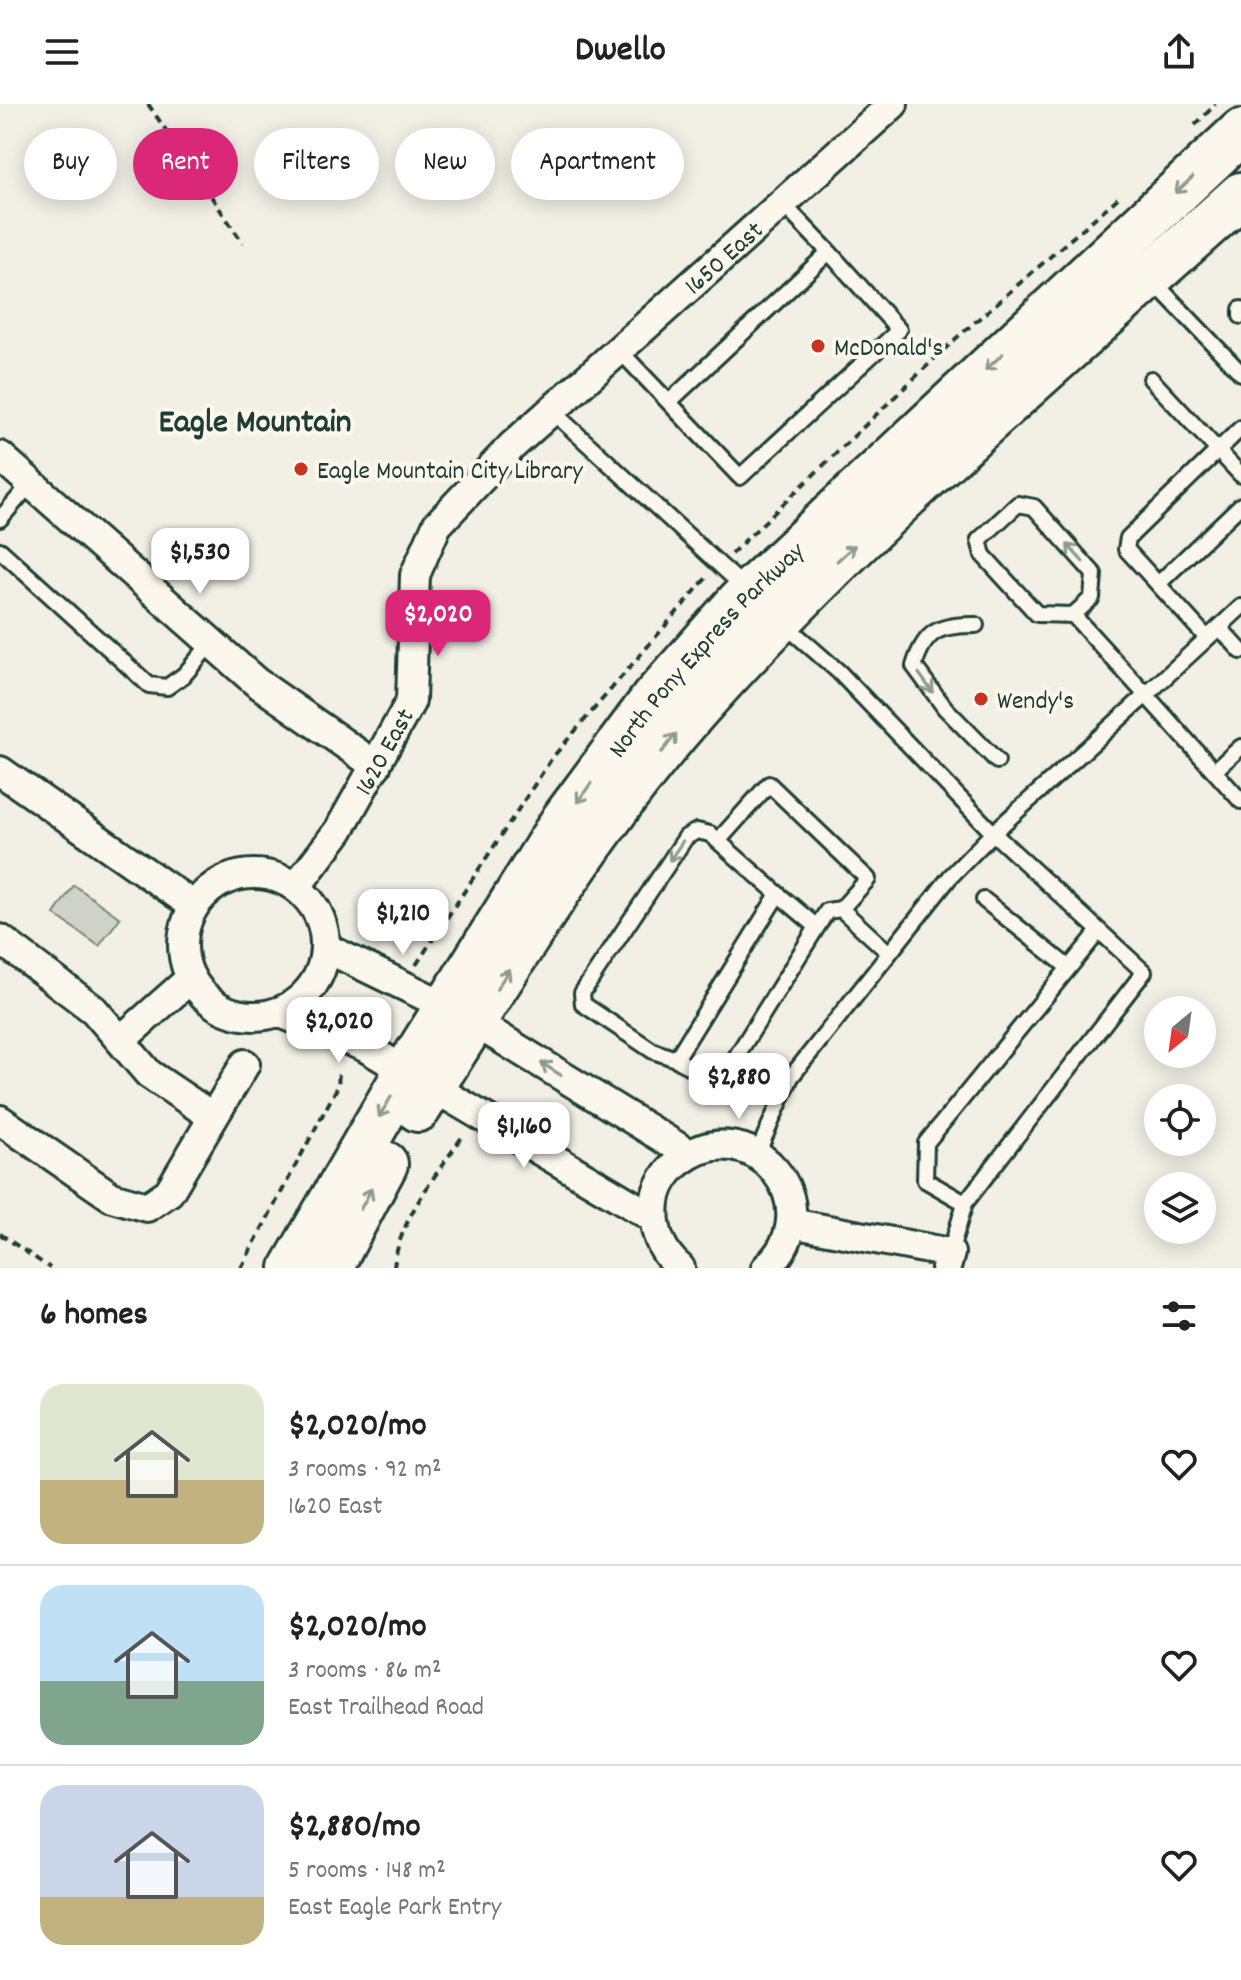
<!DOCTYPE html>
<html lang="en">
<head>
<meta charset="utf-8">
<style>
  body { margin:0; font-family:Dekko,sans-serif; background:#f6f6f6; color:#222; height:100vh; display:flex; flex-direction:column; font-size:30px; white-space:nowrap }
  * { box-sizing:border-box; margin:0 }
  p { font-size:26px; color:#767676 }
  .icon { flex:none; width:44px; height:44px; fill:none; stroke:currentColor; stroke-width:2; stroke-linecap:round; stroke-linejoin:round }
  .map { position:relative; height:1164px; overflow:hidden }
  .side { display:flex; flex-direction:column; background:#fff; flex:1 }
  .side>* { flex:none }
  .hud { position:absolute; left:24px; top:24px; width:800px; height:72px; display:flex; gap:16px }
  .needle { width:52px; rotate:209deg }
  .fabs { position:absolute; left:1144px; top:892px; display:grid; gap:16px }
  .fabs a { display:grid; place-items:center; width:72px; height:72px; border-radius:50%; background:#fff; box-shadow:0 4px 20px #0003; font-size:40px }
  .price { position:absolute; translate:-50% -68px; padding:0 18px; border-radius:16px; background:#fff; color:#222; font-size:26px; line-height:52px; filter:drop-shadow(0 2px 4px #0008) }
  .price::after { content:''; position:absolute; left:50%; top:48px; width:24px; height:18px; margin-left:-12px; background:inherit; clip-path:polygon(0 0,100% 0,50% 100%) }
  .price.on { background:#db2777; color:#fff }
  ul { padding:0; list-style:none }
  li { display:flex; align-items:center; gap:24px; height:200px; padding:0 40px }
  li+li { border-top:2px solid #e0e0e0 }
  li span { display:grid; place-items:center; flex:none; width:224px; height:160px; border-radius:24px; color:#555 }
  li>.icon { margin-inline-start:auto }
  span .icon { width:96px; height:96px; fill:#fffc; stroke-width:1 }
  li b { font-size:34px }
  h2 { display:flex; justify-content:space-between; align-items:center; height:96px; padding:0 40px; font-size:34px }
  .tag { padding:0 28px; border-radius:36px; background:#fff; box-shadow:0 4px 20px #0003; font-size:28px; line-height:72px }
  .tag.on { background:#db2777; color:#fff }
  header { display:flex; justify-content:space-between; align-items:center; height:104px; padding:0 40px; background:#fff; font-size:36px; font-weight:700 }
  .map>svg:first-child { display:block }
  .green { fill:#cfd2c8; stroke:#77887e; stroke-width:2 }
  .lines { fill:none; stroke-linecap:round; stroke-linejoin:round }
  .lane-casing { stroke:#1f3d34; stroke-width:20 }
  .street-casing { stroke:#1f3d34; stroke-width:34 }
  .primary-casing { stroke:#1f3d34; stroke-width:50 }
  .path { stroke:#1f3d34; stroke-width:4; stroke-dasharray:8 6; stroke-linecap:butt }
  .lane { stroke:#fbf7ec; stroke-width:14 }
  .street { stroke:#fbf7ec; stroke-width:28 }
  .primary { stroke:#fbf7ec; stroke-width:44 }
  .oneway { stroke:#8d9a90 }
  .poi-dot { fill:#c8321e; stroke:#fbf7ec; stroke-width:3 }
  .labels { text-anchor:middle; stroke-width:8; stroke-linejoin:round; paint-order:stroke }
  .street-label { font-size:26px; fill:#1f3d34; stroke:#fbf7ec }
  .poi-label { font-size:26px; fill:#1f3d34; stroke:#fbf7ec; text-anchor:start }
  .district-label { font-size:34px; font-weight:bold; fill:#1f3d34; stroke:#fbf7ec }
</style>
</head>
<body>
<header><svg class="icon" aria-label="menu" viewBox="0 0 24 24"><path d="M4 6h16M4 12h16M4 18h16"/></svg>Dwello<svg class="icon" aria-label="share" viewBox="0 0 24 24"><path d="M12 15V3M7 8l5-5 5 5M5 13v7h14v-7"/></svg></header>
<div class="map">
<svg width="1241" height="1164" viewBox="0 0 1241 1164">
  <rect width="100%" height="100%" fill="#f2f0e5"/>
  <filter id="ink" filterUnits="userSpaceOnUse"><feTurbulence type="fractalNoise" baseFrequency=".0125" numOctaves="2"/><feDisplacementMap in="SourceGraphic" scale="16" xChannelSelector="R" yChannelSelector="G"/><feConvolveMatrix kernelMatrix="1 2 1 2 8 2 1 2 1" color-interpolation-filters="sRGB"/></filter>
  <g filter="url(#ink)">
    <path class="green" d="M 74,781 L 120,814 L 99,842 L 54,810 Z"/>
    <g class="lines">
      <defs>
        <path id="lane" d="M 782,99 L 829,148
          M 1153,177 L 1241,269
          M 1241,205 L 1241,212
          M 619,246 L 740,373 L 899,226 L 829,148 L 669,298
          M 1151,275 L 1241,371
          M 552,307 L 747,486
          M 0,415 L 32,378
          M 0,446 L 149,581 L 167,583 L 184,571 L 212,538
          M 1158,480 L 1241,401
          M 1241,503 L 1146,591 L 1241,697
          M 783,519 L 839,568 L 993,729 L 1146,591 L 1073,511 L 1037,510 L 983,451 L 979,436 L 1018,400 L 1034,403 L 1094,470 L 1092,494 L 1073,511
          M 976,521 C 939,521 925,526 914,562 L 945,604 L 997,657
          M 1219,523 L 1241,547
          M 1207,534 L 1126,445 L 1128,434 L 1241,324
          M 1214,667 L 1241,643
          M 718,737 L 769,680 L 868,775 L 841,805
          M 984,796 L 1069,864
          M 817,823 L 778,790 L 676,955 C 697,967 709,977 731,961 L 817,823 L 827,807 L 841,805 L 889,849
          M 676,955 L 653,947 L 583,900 L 582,889 L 686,733 L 697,727 L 710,730 L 778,790
          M 757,1050 L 791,973 L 950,773 L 993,729 L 1144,868 L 965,1099 L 950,1149
          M 965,1099 L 925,1076 L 926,1039 L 1099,827"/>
        <g id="street">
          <path d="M 0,352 L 256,578 L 376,662"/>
          <path d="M 0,667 L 194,802"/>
          <circle cx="254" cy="841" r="71"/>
          <path id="s1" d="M 296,783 L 339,726 L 411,597 L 415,471 L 437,421 L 512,342 L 893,0"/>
          <path d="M 0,835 L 94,906 L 149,970 L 213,1013"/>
          <path d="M 326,844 L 458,908 L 689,1050"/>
          <path d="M 278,908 L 365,943 L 654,1114"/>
          <path d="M 121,936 L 191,874"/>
          <path d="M 0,1016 L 112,1093 L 147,1103 L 169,1088 L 245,960"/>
          <path d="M 791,1119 L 950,1149 L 946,1164"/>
          <path d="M 680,1164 C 660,1147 652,1124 655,1098 C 657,1082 667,1067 680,1057 C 751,1003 834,1102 766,1164"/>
        </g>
        <g id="primary">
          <path d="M 418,1005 C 502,872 591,725 695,607 C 861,420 1055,259 1241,91"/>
          <path id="s2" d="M 293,1164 L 407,967 L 565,714 L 654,594 L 740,497 L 1241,28"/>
          <path d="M 330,1164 L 385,1060"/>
        </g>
      </defs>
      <use href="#lane" class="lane-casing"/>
      <use href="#street" class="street-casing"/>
      <use href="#primary" class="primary-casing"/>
      <path class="path" d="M 148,0 L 243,139
        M 1195,21 L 1216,0
        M 731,450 L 952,238 L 1119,93
        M 416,861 L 552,654 L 708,472
        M 0,1130 L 50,1164
        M 241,1164 L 338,982 L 339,968
        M 394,1164 C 398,1116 438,1069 464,1030"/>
      <use href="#lane" class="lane"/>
      <use href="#street" class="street"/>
      <use href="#primary" class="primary"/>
    </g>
    <defs><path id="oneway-shaft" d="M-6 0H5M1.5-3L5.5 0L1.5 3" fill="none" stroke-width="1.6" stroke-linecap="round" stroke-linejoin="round" transform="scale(2)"/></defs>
    <g class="oneway">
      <use href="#oneway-shaft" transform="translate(1184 81) rotate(137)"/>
      <use href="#oneway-shaft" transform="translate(994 258) rotate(137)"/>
      <use href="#oneway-shaft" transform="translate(846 449) rotate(-42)"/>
      <use href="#oneway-shaft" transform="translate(1075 449) rotate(-132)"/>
      <use href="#oneway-shaft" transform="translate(926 579) rotate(54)"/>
      <use href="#oneway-shaft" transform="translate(669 639) rotate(-52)"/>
      <use href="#oneway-shaft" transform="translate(584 689) rotate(126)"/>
      <use href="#oneway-shaft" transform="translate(676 747) rotate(124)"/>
      <use href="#oneway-shaft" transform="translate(503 875) rotate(-58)"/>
      <use href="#oneway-shaft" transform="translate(551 965) rotate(-148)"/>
      <use href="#oneway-shaft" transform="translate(385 1003) rotate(121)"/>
      <use href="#oneway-shaft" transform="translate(366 1095) rotate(-62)"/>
    </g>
  </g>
  <g class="poi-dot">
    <circle cx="818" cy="242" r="8"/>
    <circle cx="301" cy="365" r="8"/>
    <circle cx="981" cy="595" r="8"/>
  </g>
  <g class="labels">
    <g class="street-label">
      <text dy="9" stroke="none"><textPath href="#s1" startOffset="792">1650 East</textPath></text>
      <text dy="9" stroke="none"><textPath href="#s2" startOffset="746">North Pony Express Parkway</textPath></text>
      <text dy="9" stroke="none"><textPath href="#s1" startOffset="162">1620 East</textPath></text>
    </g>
    <g class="poi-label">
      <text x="834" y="251">McDonald's</text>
      <text x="317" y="374">Eagle Mountain City Library</text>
      <text x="997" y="604">Wendy's</text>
    </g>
    <g class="district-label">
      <text x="255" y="327">Eagle Mountain</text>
    </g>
  </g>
</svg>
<div class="fabs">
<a><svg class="needle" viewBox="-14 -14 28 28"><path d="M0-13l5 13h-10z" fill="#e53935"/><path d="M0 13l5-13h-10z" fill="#767676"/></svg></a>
<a><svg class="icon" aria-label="locate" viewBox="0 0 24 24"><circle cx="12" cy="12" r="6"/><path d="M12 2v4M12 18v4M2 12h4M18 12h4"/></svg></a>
<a><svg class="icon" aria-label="layers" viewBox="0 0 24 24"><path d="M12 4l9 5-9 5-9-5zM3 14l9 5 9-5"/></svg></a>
</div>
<b class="price" style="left:200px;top:492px">$1,530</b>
<b class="price on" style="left:438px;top:554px">$2,020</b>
<b class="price" style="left:403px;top:853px">$1,210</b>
<b class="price" style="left:339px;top:961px">$2,020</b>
<b class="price" style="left:739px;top:1017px">$2,880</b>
<b class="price" style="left:524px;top:1066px">$1,160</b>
<div class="hud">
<a class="tag">Buy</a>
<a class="tag on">Rent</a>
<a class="tag">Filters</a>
<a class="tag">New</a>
<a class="tag">Apartment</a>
</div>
</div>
<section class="side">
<h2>6 homes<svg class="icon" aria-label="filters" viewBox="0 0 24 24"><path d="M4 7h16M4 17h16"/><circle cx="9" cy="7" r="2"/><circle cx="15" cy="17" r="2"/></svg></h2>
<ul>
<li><span style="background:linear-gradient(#dfe7d0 60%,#c2b280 0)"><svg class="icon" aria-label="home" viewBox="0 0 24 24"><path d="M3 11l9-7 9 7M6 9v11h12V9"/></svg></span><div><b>$2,020/mo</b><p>3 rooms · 92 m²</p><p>1620 East</p></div><svg class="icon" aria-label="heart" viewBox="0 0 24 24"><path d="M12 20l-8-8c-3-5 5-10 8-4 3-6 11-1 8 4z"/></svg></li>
<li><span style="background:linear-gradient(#bfe0f5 60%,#7fa58c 0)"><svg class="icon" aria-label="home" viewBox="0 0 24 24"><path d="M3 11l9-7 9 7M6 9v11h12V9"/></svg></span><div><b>$2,020/mo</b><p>3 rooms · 86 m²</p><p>East Trailhead Road</p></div><svg class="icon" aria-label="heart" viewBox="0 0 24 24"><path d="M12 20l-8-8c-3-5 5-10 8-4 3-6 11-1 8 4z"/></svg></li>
<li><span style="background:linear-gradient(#c9d6e8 70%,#c2b280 0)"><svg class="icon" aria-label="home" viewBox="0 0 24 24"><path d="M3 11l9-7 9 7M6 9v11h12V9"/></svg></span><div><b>$2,880/mo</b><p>5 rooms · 148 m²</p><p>East Eagle Park Entry</p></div><svg class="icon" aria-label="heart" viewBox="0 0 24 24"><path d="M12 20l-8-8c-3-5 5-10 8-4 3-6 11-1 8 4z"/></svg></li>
</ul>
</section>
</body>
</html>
